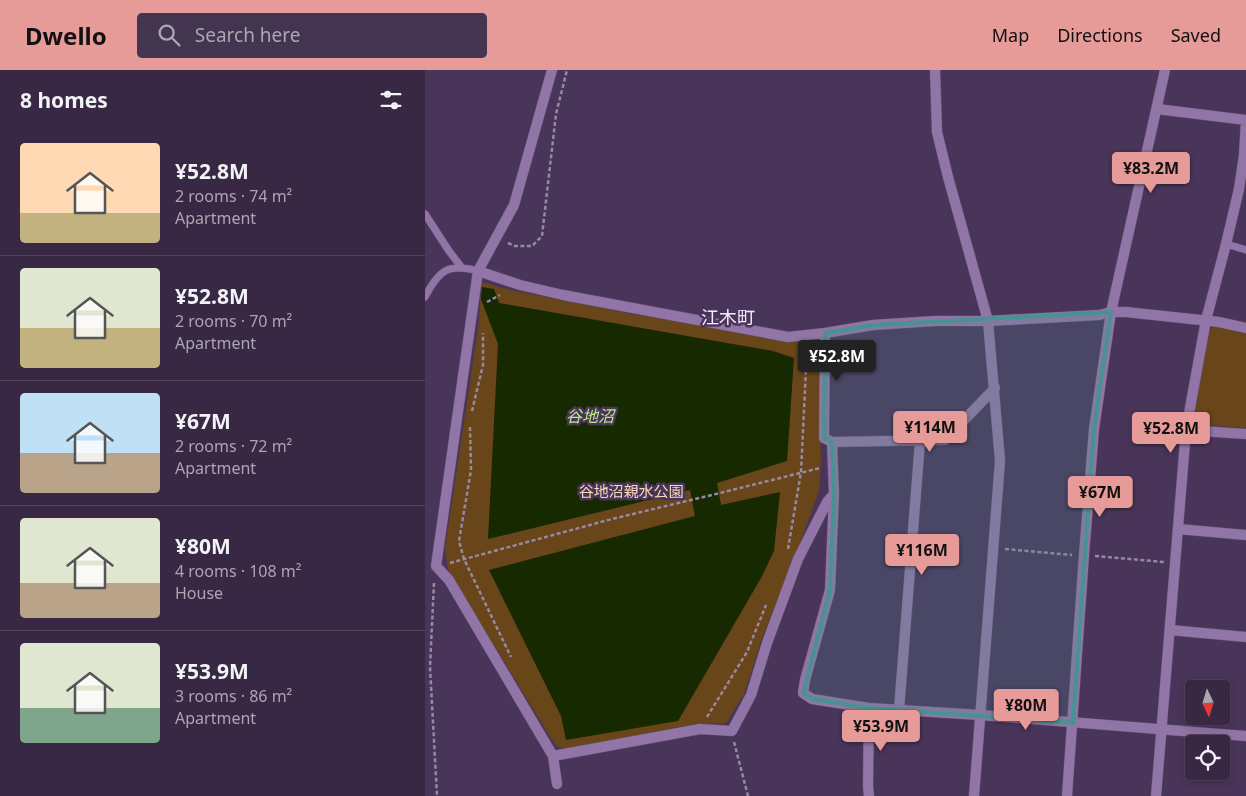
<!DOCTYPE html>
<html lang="en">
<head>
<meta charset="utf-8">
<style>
  body { margin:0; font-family:"Noto Sans","Noto Sans JP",sans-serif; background:#43344f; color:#f1f3f6; height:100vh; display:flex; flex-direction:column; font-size:19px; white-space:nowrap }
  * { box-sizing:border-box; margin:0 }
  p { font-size:16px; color:#aba6b2 }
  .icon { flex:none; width:28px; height:28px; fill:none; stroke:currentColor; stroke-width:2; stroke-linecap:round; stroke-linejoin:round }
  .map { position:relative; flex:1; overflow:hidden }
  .details { display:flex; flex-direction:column; background:#382844; width:425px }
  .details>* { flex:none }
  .needle { width:32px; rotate:176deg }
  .buttons { position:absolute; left:760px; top:610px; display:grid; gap:10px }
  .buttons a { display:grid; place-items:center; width:45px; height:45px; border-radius:5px; background:#382844; box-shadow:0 2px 8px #0003,0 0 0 1px #52445d; font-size:25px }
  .price { position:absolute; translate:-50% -42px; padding:0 11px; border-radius:5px; background:#e69b98; color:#111; font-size:16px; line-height:32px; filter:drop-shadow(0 1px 2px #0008) }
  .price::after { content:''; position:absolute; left:50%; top:30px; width:15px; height:11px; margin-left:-8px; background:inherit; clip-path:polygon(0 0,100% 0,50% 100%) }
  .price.active { background:#222; color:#fff }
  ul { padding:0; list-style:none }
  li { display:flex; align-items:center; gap:15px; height:125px; padding:0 20px }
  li+li { border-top:1px solid #52445d }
  li span { display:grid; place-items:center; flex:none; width:140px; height:100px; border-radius:5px; color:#555 }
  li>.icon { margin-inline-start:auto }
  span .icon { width:60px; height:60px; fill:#fffc; stroke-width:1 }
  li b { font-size:21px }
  h2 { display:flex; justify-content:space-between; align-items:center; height:60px; padding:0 20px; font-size:21px }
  header { display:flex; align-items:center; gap:30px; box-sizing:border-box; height:70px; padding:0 25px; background:#e69b98; color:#111 }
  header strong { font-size:24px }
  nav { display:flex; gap:28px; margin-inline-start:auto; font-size:18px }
  .search { width:350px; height:45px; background:#43344f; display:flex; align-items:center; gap:12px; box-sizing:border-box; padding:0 18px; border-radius:5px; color:#aba6b2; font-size:19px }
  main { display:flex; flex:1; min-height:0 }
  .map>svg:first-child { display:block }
  .green { fill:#684619 }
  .water { fill:#172900 }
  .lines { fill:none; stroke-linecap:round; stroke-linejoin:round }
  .service-casing { stroke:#655274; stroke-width:8 }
  .minor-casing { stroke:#655274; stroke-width:11 }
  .tertiary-casing { stroke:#655274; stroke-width:11 }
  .path { stroke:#9888a5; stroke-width:2.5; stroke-dasharray:4 2.5; stroke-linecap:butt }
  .service { stroke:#9175a6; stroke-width:7 }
  .minor { stroke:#9175a6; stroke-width:10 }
  .tertiary { stroke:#9175a6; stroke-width:10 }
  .marked { fill:#489392; fill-opacity:0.2; stroke:#489392; stroke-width:4; stroke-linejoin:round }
  .labels { text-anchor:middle; stroke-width:5; stroke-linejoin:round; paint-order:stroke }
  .park-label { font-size:15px; fill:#f9d9b6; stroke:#4a355a }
  .water-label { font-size:16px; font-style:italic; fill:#baec82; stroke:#4a355a }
  .quarter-label { font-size:18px; fill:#f4eafc; stroke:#4a355a }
</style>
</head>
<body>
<header>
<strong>Dwello</strong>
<div class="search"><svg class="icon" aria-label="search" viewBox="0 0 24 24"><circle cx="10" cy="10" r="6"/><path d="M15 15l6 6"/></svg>Search here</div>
<nav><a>Map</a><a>Directions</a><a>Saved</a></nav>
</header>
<main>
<section class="details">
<h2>8 homes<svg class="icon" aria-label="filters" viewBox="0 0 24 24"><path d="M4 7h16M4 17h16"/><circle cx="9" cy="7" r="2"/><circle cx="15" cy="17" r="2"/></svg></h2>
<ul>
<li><span style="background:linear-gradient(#ffd9b3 70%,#c2b280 0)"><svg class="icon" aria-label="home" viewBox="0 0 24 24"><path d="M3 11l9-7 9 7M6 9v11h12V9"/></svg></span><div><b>¥52.8M</b><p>2 rooms · 74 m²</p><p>Apartment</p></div></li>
<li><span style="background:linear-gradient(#dfe7d0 60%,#c2b280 0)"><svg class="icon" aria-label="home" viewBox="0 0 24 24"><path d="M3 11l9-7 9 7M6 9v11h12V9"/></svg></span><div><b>¥52.8M</b><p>2 rooms · 70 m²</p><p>Apartment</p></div></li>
<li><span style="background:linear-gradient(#bfe0f5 60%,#b9a48a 0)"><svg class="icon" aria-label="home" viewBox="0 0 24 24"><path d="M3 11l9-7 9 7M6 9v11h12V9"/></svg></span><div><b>¥67M</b><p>2 rooms · 72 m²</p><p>Apartment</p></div></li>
<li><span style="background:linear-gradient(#dfe7d0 65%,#b9a48a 0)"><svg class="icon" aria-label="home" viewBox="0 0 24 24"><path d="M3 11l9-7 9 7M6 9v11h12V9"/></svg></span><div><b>¥80M</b><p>4 rooms · 108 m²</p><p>House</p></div></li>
<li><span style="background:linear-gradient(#dfe7d0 65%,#7fa58c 0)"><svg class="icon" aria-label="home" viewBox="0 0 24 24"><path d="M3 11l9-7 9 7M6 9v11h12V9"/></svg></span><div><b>¥53.9M</b><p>3 rooms · 86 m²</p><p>Apartment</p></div></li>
</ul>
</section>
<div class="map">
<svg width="821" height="726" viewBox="0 0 821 726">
  <rect width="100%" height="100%" fill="#4a355a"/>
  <path class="green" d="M 57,212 L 85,220 L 206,244 L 385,273 L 393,272 L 396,390 L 394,421 L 374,476 L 336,571 L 319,624 L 301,653 L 270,654 L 144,679 L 133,677 L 124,665 L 23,500 L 20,478 L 53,260 Z
    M 790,256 L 821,264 L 821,358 L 779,355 L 769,345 L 783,262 Z"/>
  <path class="water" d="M 57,217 L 69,219 L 74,233 L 348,281 L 369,288 L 362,391 L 292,413 L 296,435 L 355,422 L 349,481 L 336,508 L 253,651 L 141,670 L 136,646 L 64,500 L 270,446 L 265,420 L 63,469 L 73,274 L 56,229 Z"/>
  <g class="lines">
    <defs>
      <path id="service" d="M 0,144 L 24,181 L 37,198
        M 801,174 L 821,180
        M 0,227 C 14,200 23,193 53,201"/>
      <path id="minor" d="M 127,0 L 89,135 L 53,201 L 11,496 L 24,510 L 128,686 L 132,714
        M 510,0 L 512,62 L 523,107 L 563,251 L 575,391 L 549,726
        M 732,39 L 821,50
        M 53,201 L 95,215 L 138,225 L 363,267 L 400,263 L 448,255 L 510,251 L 563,251 L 674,245 L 686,242 L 701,242 L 794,252 L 821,258
        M 400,263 L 399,368 L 407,372 L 520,370 L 570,318
        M 761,360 L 821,364
        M 407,372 L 409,424 L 405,520 L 380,610 L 378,623 L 387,629 L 444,638 L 555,645 L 821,666
        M 753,459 L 821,465
        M 745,560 L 821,567
        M 444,638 L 443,716 L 444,726
        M 474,640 L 495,371
        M 128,686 L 275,659 L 307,661 L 326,625 L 342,573 L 373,489 L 402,432 L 408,425
        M 731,726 L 761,360 L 781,250 L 801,174 L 814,119 L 819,85 L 821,50"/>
      <path id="tertiary" d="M 642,726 L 659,485 L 669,359 L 686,242 L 740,0"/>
    </defs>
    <use href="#service" class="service-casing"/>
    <use href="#minor" class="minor-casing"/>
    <use href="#tertiary" class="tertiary-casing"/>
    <path class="path" d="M 83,173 L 90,176 L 107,176 L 117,166 L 131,44 L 142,0
      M 62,232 L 75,225
      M 47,341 L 58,295 L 58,263
      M 45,357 L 46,400 L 34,471 L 39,489 L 86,587
      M 363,479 L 376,402 L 382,278
      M 580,479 L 647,485
      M 670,486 L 739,492
      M 25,493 L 187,449 L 295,423 L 395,398
      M 9,513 L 5,597 L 12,726
      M 282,647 L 322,582 L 341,535
      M 309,672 L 323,726"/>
    <use href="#service" class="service"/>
    <use href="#minor" class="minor"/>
    <use href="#tertiary" class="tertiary"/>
  </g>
  <path class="marked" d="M 686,242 L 669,359 L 648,653 L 444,638 L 387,629 L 378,623 L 405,520 L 409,424 L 407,372 L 399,368 L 400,263 L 448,255 Z"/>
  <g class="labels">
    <g class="park-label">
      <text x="206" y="427">谷地沼親水公園</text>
    </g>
    <g class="water-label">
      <text x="165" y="352">谷地沼</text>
    </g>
    <g class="quarter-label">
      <text x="303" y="254">江木町</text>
    </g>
  </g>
</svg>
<div class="buttons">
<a><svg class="needle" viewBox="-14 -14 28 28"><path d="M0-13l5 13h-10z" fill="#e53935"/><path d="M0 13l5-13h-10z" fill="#aba6b2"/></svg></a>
<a><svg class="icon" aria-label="locate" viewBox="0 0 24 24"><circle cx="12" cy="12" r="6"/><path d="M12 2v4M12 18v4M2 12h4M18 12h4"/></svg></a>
</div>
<b class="price" style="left:726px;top:124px">¥83.2M</b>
<b class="price active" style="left:412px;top:312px">¥52.8M</b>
<b class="price" style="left:505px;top:383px">¥114M</b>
<b class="price" style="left:746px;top:384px">¥52.8M</b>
<b class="price" style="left:675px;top:448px">¥67M</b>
<b class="price" style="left:497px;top:506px">¥116M</b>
<b class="price" style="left:601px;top:661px">¥80M</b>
<b class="price" style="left:456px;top:682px">¥53.9M</b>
</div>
</main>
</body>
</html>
